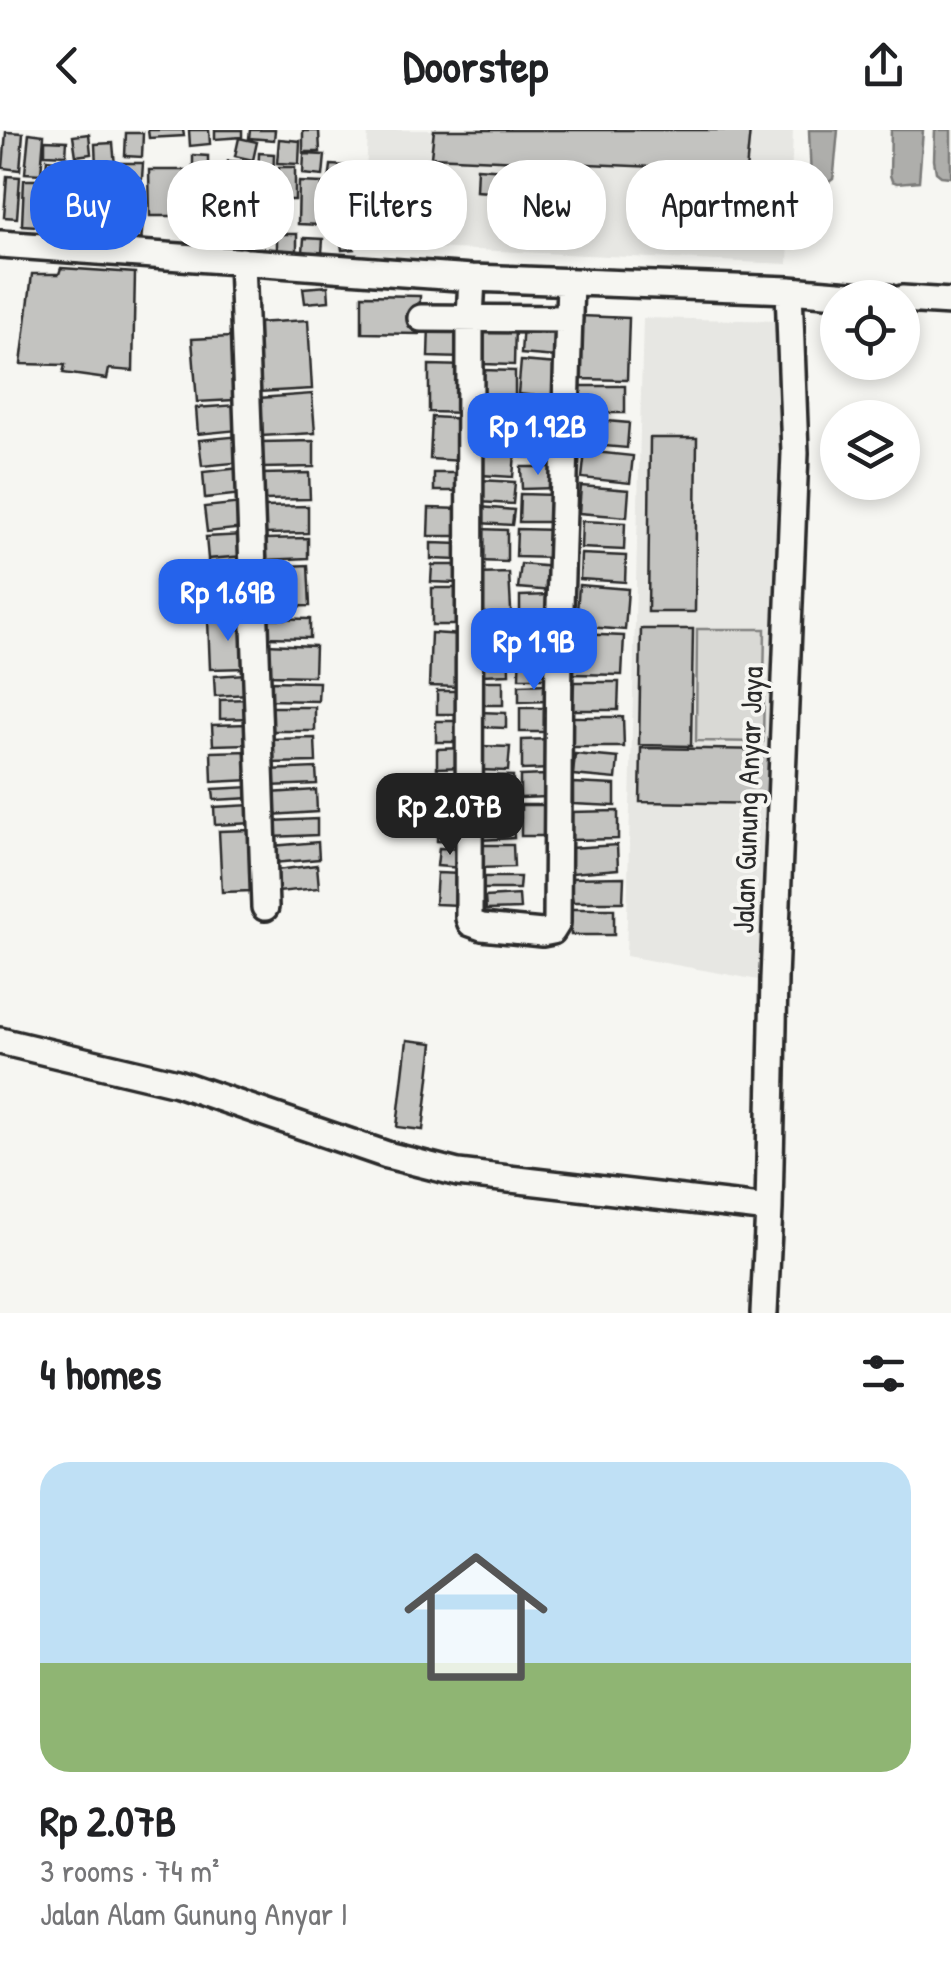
<!DOCTYPE html>
<html lang="en">
<head>
<meta charset="utf-8">
<style>
  body { margin:0; font-family:"Patrick Hand",sans-serif; background:#f2f2f2; color:#202124; height:100vh; display:flex; flex-direction:column; font-size:38px; white-space:nowrap }
  * { box-sizing:border-box; margin:0 }
  p { font-size:32px; color:#757577 }
  .icon { flex:none; width:55px; height:55px; fill:none; stroke:currentColor; stroke-width:2; stroke-linecap:round; stroke-linejoin:round }
  .map { position:relative; height:1183px; overflow:hidden }
  .drawer { display:flex; flex-direction:column; background:#fff; flex:1 }
  .drawer>* { flex:none }
  .guide { position:absolute; left:30px; top:30px; width:892px; height:90px; display:flex; gap:20px }
  .fabs { position:absolute; left:820px; top:150px; display:grid; gap:20px }
  .fabs a { display:grid; place-items:center; width:100px; height:100px; border-radius:50%; background:#fff; box-shadow:0 5px 15px #0003; font-size:50px }
  .price { position:absolute; translate:-50% -85px; padding:0 22px; border-radius:20px; background:#2563eb; color:#fff; font-size:32px; line-height:65px; filter:drop-shadow(0 2px 5px #0008) }
  .price::after { content:''; position:absolute; left:50%; top:60px; width:30px; height:22px; margin-left:-15px; background:inherit; clip-path:polygon(0 0,100% 0,50% 100%) }
  .price.on { background:#222; color:#fff }
  ul { padding:0; list-style:none }
  li { display:grid; align-content:center; gap:20px; height:530px; padding:0 40px }
  li+li { border-top:2px solid #e0e0e0 }
  li span { display:grid; place-items:center; height:310px; border-radius:30px; color:#555 }
  li>.icon { margin-inline-start:auto }
  span .icon { width:180px; height:180px; fill:#fffc; stroke-width:1 }
  li b { font-size:42px }
  h2 { display:flex; justify-content:space-between; align-items:center; height:120px; padding:0 40px; font-size:42px }
  .pill { padding:0 35px; border-radius:40px; background:#fff; box-shadow:0 5px 15px #0003; font-size:35px; line-height:90px }
  .pill.on { background:#2563eb; color:#fff }
  header { display:flex; justify-content:space-between; align-items:center; height:130px; padding:0 40px; background:#fff; font-size:45px; font-weight:700 }
  .map>svg:first-child { display:block }
  .built { fill:#e7e7e3 }
  .green { fill:#d9d9d5; stroke:#828280; stroke-width:2.5 }
  .water { fill:#aeaeab; stroke:#7a7a78; stroke-width:2.5 }
  .building { fill:#c3c3c0; stroke:#2b2b2b; stroke-width:2.5 }
  .lines { fill:none; stroke-linecap:round; stroke-linejoin:round }
  .minor-casing { stroke:#2b2b2b; stroke-width:32 }
  .minor { stroke:#f6f6f2; stroke-width:25 }
  .labels { text-anchor:middle; stroke-width:8; stroke-linejoin:round; paint-order:stroke }
  .street-label { font-size:30px; fill:#2b2b2b; stroke:#f6f6f2 }
</style>
</head>
<body>
<header><svg class="icon" aria-label="back" viewBox="0 0 24 24"><path d="M15 5l-7 7 7 7"/></svg>Doorstep<svg class="icon" aria-label="share" viewBox="0 0 24 24"><path d="M12 15V3M7 8l5-5 5 5M5 13v7h14v-7"/></svg></header>
<div class="map">
<svg width="951" height="1183" viewBox="0 0 951 1183">
  <rect width="100%" height="100%" fill="#f6f6f2"/>
  <filter id="ink" filterUnits="userSpaceOnUse"><feTurbulence type="fractalNoise" baseFrequency=".01" numOctaves="2"/><feDisplacementMap in="SourceGraphic" scale="20" xChannelSelector="R" yChannelSelector="G"/><feConvolveMatrix kernelMatrix="1 2 1 2 8 2 1 2 1" color-interpolation-filters="sRGB"/></filter>
  <g filter="url(#ink)">
    <path class="built" d="M 368,0 L 793,0 L 788,134 L 363,115 Z
      M 643,188 L 783,191 L 780,527 L 764,851 L 626,826 Z"/>
    <path class="green" d="M 697,499 L 765,499 L 763,612 L 696,611 Z"/>
    <path class="water" d="M 809,0 L 838,0 L 834,43 L 833,49 L 829,52 L 814,53 L 811,50 Z
      M 891,0 L 923,0 L 919,51 L 897,53 L 892,51 L 890,45 Z
      M 935,0 L 951,0 L 951,47 L 941,46 L 936,42 L 934,30 Z"/>
    <path class="building" d="M 148,0 L 183,0 L 184,6 L 149,8 Z
      M 189,0 L 209,0 L 210,14 L 190,16 Z
      M 215,0 L 242,0 L 242,7 L 215,9 Z
      M 250,0 L 275,0 L 274,10 L 249,8 Z
      M 434,0 L 750,0 L 746,41 L 431,27 Z
      M 303,1 L 319,1 L 320,22 L 303,22 Z
      M 6,2 L 23,3 L 20,40 L 3,38 Z
      M 29,3 L 44,5 L 41,44 L 25,43 Z
      M 126,3 L 143,3 L 142,27 L 125,26 Z
      M 89,4 L 91,24 L 76,26 L 73,6 Z
      M 239,8 L 257,12 L 253,30 L 235,26 Z
      M 279,9 L 300,11 L 299,34 L 277,33 Z
      M 45,10 L 67,11 L 66,25 L 45,24 Z
      M 113,13 L 115,36 L 96,37 L 95,14 Z
      M 259,23 L 274,24 L 273,50 L 258,49 Z
      M 304,24 L 325,25 L 323,46 L 303,44 Z
      M 193,25 L 208,26 L 208,55 L 193,54 Z
      M 47,29 L 65,31 L 64,42 L 46,40 Z
      M 89,31 L 91,80 L 72,80 L 70,32 Z
      M 228,31 L 245,32 L 244,91 L 227,91 Z
      M 121,33 L 143,33 L 142,48 L 120,48 Z
      M 331,35 L 360,37 L 358,54 L 329,52 Z
      M 279,37 L 295,37 L 295,70 L 278,70 Z
      M 477,38 L 519,41 L 518,64 L 476,61 Z
      M 149,40 L 185,40 L 185,86 L 150,86 Z
      M 95,43 L 114,43 L 115,89 L 96,89 Z
      M 7,46 L 20,47 L 17,88 L 4,87 Z
      M 47,48 L 53,49 L 48,82 L 42,81 Z
      M 57,48 L 67,49 L 63,81 L 54,79 Z
      M 211,49 L 222,50 L 220,91 L 209,90 Z
      M 24,50 L 39,50 L 37,96 L 22,95 Z
      M 299,52 L 322,53 L 321,95 L 298,94 Z
      M 124,53 L 142,54 L 142,73 L 123,72 Z
      M 253,59 L 270,59 L 271,95 L 253,95 Z
      M 333,59 L 347,60 L 345,88 L 330,87 Z
      M 193,63 L 207,63 L 206,114 L 192,114 Z
      M 120,80 L 144,82 L 141,112 L 118,110 Z
      M 69,86 L 70,102 L 51,103 L 50,87 Z
      M 228,100 L 249,101 L 249,119 L 228,119 Z
      M 277,104 L 297,104 L 297,121 L 277,121 Z
      M 353,105 L 354,119 L 342,120 L 340,106 Z
      M 304,108 L 323,109 L 322,123 L 303,122 Z
      M 61,138 L 135,143 L 133,241 L 109,239 L 107,249 L 63,243 L 65,235 L 21,234 L 32,144 L 59,144 Z
      M 328,156 L 329,171 L 305,173 L 303,158 Z
      M 362,165 L 420,166 L 419,204 L 362,203 Z
      M 581,186 L 629,188 L 627,250 L 578,249 Z
      M 308,190 L 312,259 L 258,262 L 254,193 Z
      M 523,193 L 558,195 L 556,227 L 521,224 Z
      M 429,194 L 467,196 L 465,228 L 428,227 Z
      M 484,194 L 515,195 L 514,235 L 483,234 Z
      M 230,207 L 234,270 L 197,272 L 192,209 Z
      M 521,231 L 557,234 L 554,268 L 518,264 Z
      M 429,235 L 467,236 L 467,283 L 429,282 Z
      M 482,240 L 515,241 L 515,283 L 481,283 Z
      M 580,256 L 625,256 L 625,283 L 579,283 Z
      M 312,264 L 315,303 L 261,306 L 259,268 Z
      M 522,272 L 553,275 L 552,295 L 520,292 Z
      M 237,275 L 239,300 L 198,304 L 196,278 Z
      M 432,287 L 465,289 L 463,331 L 430,329 Z
      M 487,287 L 514,287 L 514,307 L 487,307 Z
      M 583,289 L 629,293 L 627,318 L 581,314 Z
      M 522,302 L 552,302 L 551,328 L 522,327 Z
      M 241,306 L 244,332 L 202,336 L 199,310 Z
      M 650,308 L 697,308 L 695,482 L 648,482 Z
      M 483,310 L 516,312 L 513,347 L 481,345 Z
      M 314,311 L 314,337 L 262,338 L 261,312 Z
      M 585,321 L 633,326 L 630,353 L 582,348 Z
      M 521,337 L 555,337 L 556,358 L 522,359 Z
      M 241,338 L 243,364 L 205,368 L 203,342 Z
      M 309,343 L 310,369 L 262,370 L 261,344 Z
      M 434,343 L 465,343 L 465,361 L 434,361 Z
      M 480,350 L 515,352 L 513,374 L 479,372 Z
      M 581,356 L 629,360 L 627,387 L 579,383 Z
      M 520,364 L 556,365 L 556,392 L 519,392 Z
      M 242,373 L 245,398 L 207,402 L 204,377 Z
      M 308,376 L 308,403 L 264,404 L 263,377 Z
      M 480,377 L 514,380 L 512,395 L 479,393 Z
      M 429,378 L 463,379 L 462,406 L 428,406 Z
      M 582,391 L 625,393 L 624,420 L 581,418 Z
      M 479,399 L 507,400 L 507,432 L 478,431 Z
      M 517,399 L 556,400 L 555,428 L 516,427 Z
      M 243,405 L 244,426 L 208,429 L 206,407 Z
      M 308,408 L 308,428 L 267,430 L 266,409 Z
      M 431,413 L 460,414 L 459,430 L 431,429 Z
      M 581,424 L 626,426 L 625,452 L 580,449 Z
      M 244,426 L 243,461 L 208,461 L 208,429 Z
      M 521,434 L 554,437 L 552,461 L 518,458 Z
      M 308,435 L 310,476 L 269,477 L 267,437 Z
      M 432,435 L 458,435 L 458,453 L 431,452 Z
      M 509,443 L 512,498 L 479,499 L 477,444 Z
      M 579,455 L 628,459 L 625,500 L 576,496 Z
      M 432,458 L 464,458 L 464,495 L 432,495 Z
      M 552,465 L 552,497 L 520,498 L 520,466 Z
      M 244,466 L 244,482 L 209,483 L 209,467 Z
      M 267,488 L 310,489 L 310,508 L 266,507 Z
      M 247,489 L 248,538 L 210,539 L 208,490 Z
      M 641,499 L 693,499 L 691,616 L 639,615 Z
      M 431,503 L 463,505 L 461,557 L 429,556 Z
      M 576,504 L 624,506 L 622,545 L 574,544 Z
      M 520,505 L 552,506 L 551,548 L 519,548 Z
      M 508,506 L 509,544 L 480,545 L 479,507 Z
      M 266,514 L 315,516 L 314,546 L 266,545 Z
      M 246,544 L 248,564 L 215,566 L 214,546 Z
      M 267,551 L 319,552 L 318,571 L 267,570 Z
      M 476,551 L 503,551 L 503,575 L 476,575 Z
      M 574,552 L 619,552 L 618,580 L 573,580 Z
      M 549,554 L 549,571 L 519,572 L 519,555 Z
      M 437,561 L 464,561 L 464,584 L 437,584 Z
      M 249,569 L 250,588 L 220,589 L 220,570 Z
      M 268,577 L 315,577 L 315,601 L 268,601 Z
      M 520,578 L 549,578 L 550,602 L 520,602 Z
      M 479,582 L 506,583 L 506,598 L 479,597 Z
      M 570,587 L 623,587 L 624,617 L 570,617 Z
      M 436,591 L 464,591 L 464,612 L 436,612 Z
      M 249,594 L 249,614 L 213,615 L 212,595 Z
      M 315,608 L 316,632 L 268,633 L 268,609 Z
      M 551,609 L 552,639 L 522,640 L 522,610 Z
      M 480,616 L 510,617 L 508,641 L 479,640 Z
      M 464,618 L 464,637 L 437,638 L 437,619 Z
      M 641,618 L 772,620 L 771,674 L 640,672 Z
      M 250,621 L 251,650 L 212,652 L 211,622 Z
      M 575,624 L 618,628 L 616,649 L 573,645 Z
      M 316,638 L 317,654 L 269,656 L 268,640 Z
      M 438,643 L 458,644 L 458,666 L 438,666 Z
      M 477,645 L 513,646 L 512,669 L 477,668 Z
      M 546,645 L 547,667 L 520,668 L 520,646 Z
      M 573,653 L 615,655 L 615,676 L 573,674 Z
      M 251,657 L 251,668 L 214,670 L 213,659 Z
      M 316,660 L 317,682 L 271,685 L 270,663 Z
      M 515,669 L 515,687 L 477,688 L 477,670 Z
      M 252,675 L 253,693 L 215,695 L 214,677 Z
      M 521,675 L 545,675 L 545,706 L 521,706 Z
      M 438,676 L 462,677 L 461,712 L 437,711 Z
      M 618,681 L 618,709 L 570,710 L 570,682 Z
      M 317,689 L 317,705 L 272,707 L 272,691 Z
      M 513,692 L 514,708 L 480,710 L 479,693 Z
      M 251,700 L 253,761 L 222,762 L 219,701 Z
      M 318,712 L 319,729 L 273,733 L 272,716 Z
      M 477,715 L 513,715 L 514,737 L 478,738 Z
      M 617,715 L 618,739 L 572,743 L 570,718 Z
      M 439,718 L 463,719 L 461,738 L 437,736 Z
      M 317,735 L 319,758 L 278,762 L 276,740 Z
      M 437,743 L 461,744 L 460,775 L 435,774 Z
      M 483,747 L 520,747 L 519,759 L 483,759 Z
      M 624,747 L 623,772 L 573,772 L 569,748 Z
      M 519,765 L 520,779 L 486,780 L 485,767 Z
      M 571,779 L 614,779 L 614,805 L 571,805 Z
      M 407,910 L 433,913 L 423,1000 L 397,997 Z"/>
    <g class="lines">
      <defs>
        <path id="minor" d="M 0,114 L 472,148 L 789,160 L 888,168
          M 242,131 L 265,777
          M 472,148 L 470,188 L 469,788 L 471,793 L 482,797 L 542,803 L 552,801 L 557,793 L 559,509 L 570,152
          M 902,169 L 951,172
          M 421,188 L 569,189
          M 0,911 L 177,953 L 387,1025 L 458,1043 L 769,1079
          M 764,1183 L 769,1079 L 774,849 L 795,323 L 789,160"/>
      </defs>
      <use href="#minor" class="minor-casing"/>
      <use href="#minor" class="minor"/>
    </g>
  </g>
  <g class="labels">
    <g class="street-label">
      <text transform="translate(748 670) rotate(-88)" y="10">Jalan Gunung Anyar Jaya</text>
    </g>
  </g>
</svg>
<div class="fabs">
<a><svg class="icon" aria-label="locate" viewBox="0 0 24 24"><circle cx="12" cy="12" r="6"/><path d="M12 2v4M12 18v4M2 12h4M18 12h4"/></svg></a>
<a><svg class="icon" aria-label="layers" viewBox="0 0 24 24"><path d="M12 4l9 5-9 5-9-5zM3 14l9 5 9-5"/></svg></a>
</div>
<b class="price" style="left:538px;top:348px">Rp 1.92B</b>
<b class="price" style="left:228px;top:514px">Rp 1.69B</b>
<b class="price" style="left:534px;top:563px">Rp 1.9B</b>
<b class="price on" style="left:450px;top:728px">Rp 2.07B</b>
<div class="guide">
<a class="pill on">Buy</a>
<a class="pill">Rent</a>
<a class="pill">Filters</a>
<a class="pill">New</a>
<a class="pill">Apartment</a>
</div>
</div>
<section class="drawer">
<h2>4 homes<svg class="icon" aria-label="filters" viewBox="0 0 24 24"><path d="M4 7h16M4 17h16"/><circle cx="9" cy="7" r="2"/><circle cx="15" cy="17" r="2"/></svg></h2>
<ul>
<li><span style="background:linear-gradient(#bfe0f5 65%,#8fb573 0)"><svg class="icon" aria-label="home" viewBox="0 0 24 24"><path d="M3 11l9-7 9 7M6 9v11h12V9"/></svg></span><div><b>Rp 2.07B</b><p>3 rooms · 74 m²</p><p>Jalan Alam Gunung Anyar I</p></div></li>
</ul>
</section>
</body>
</html>
